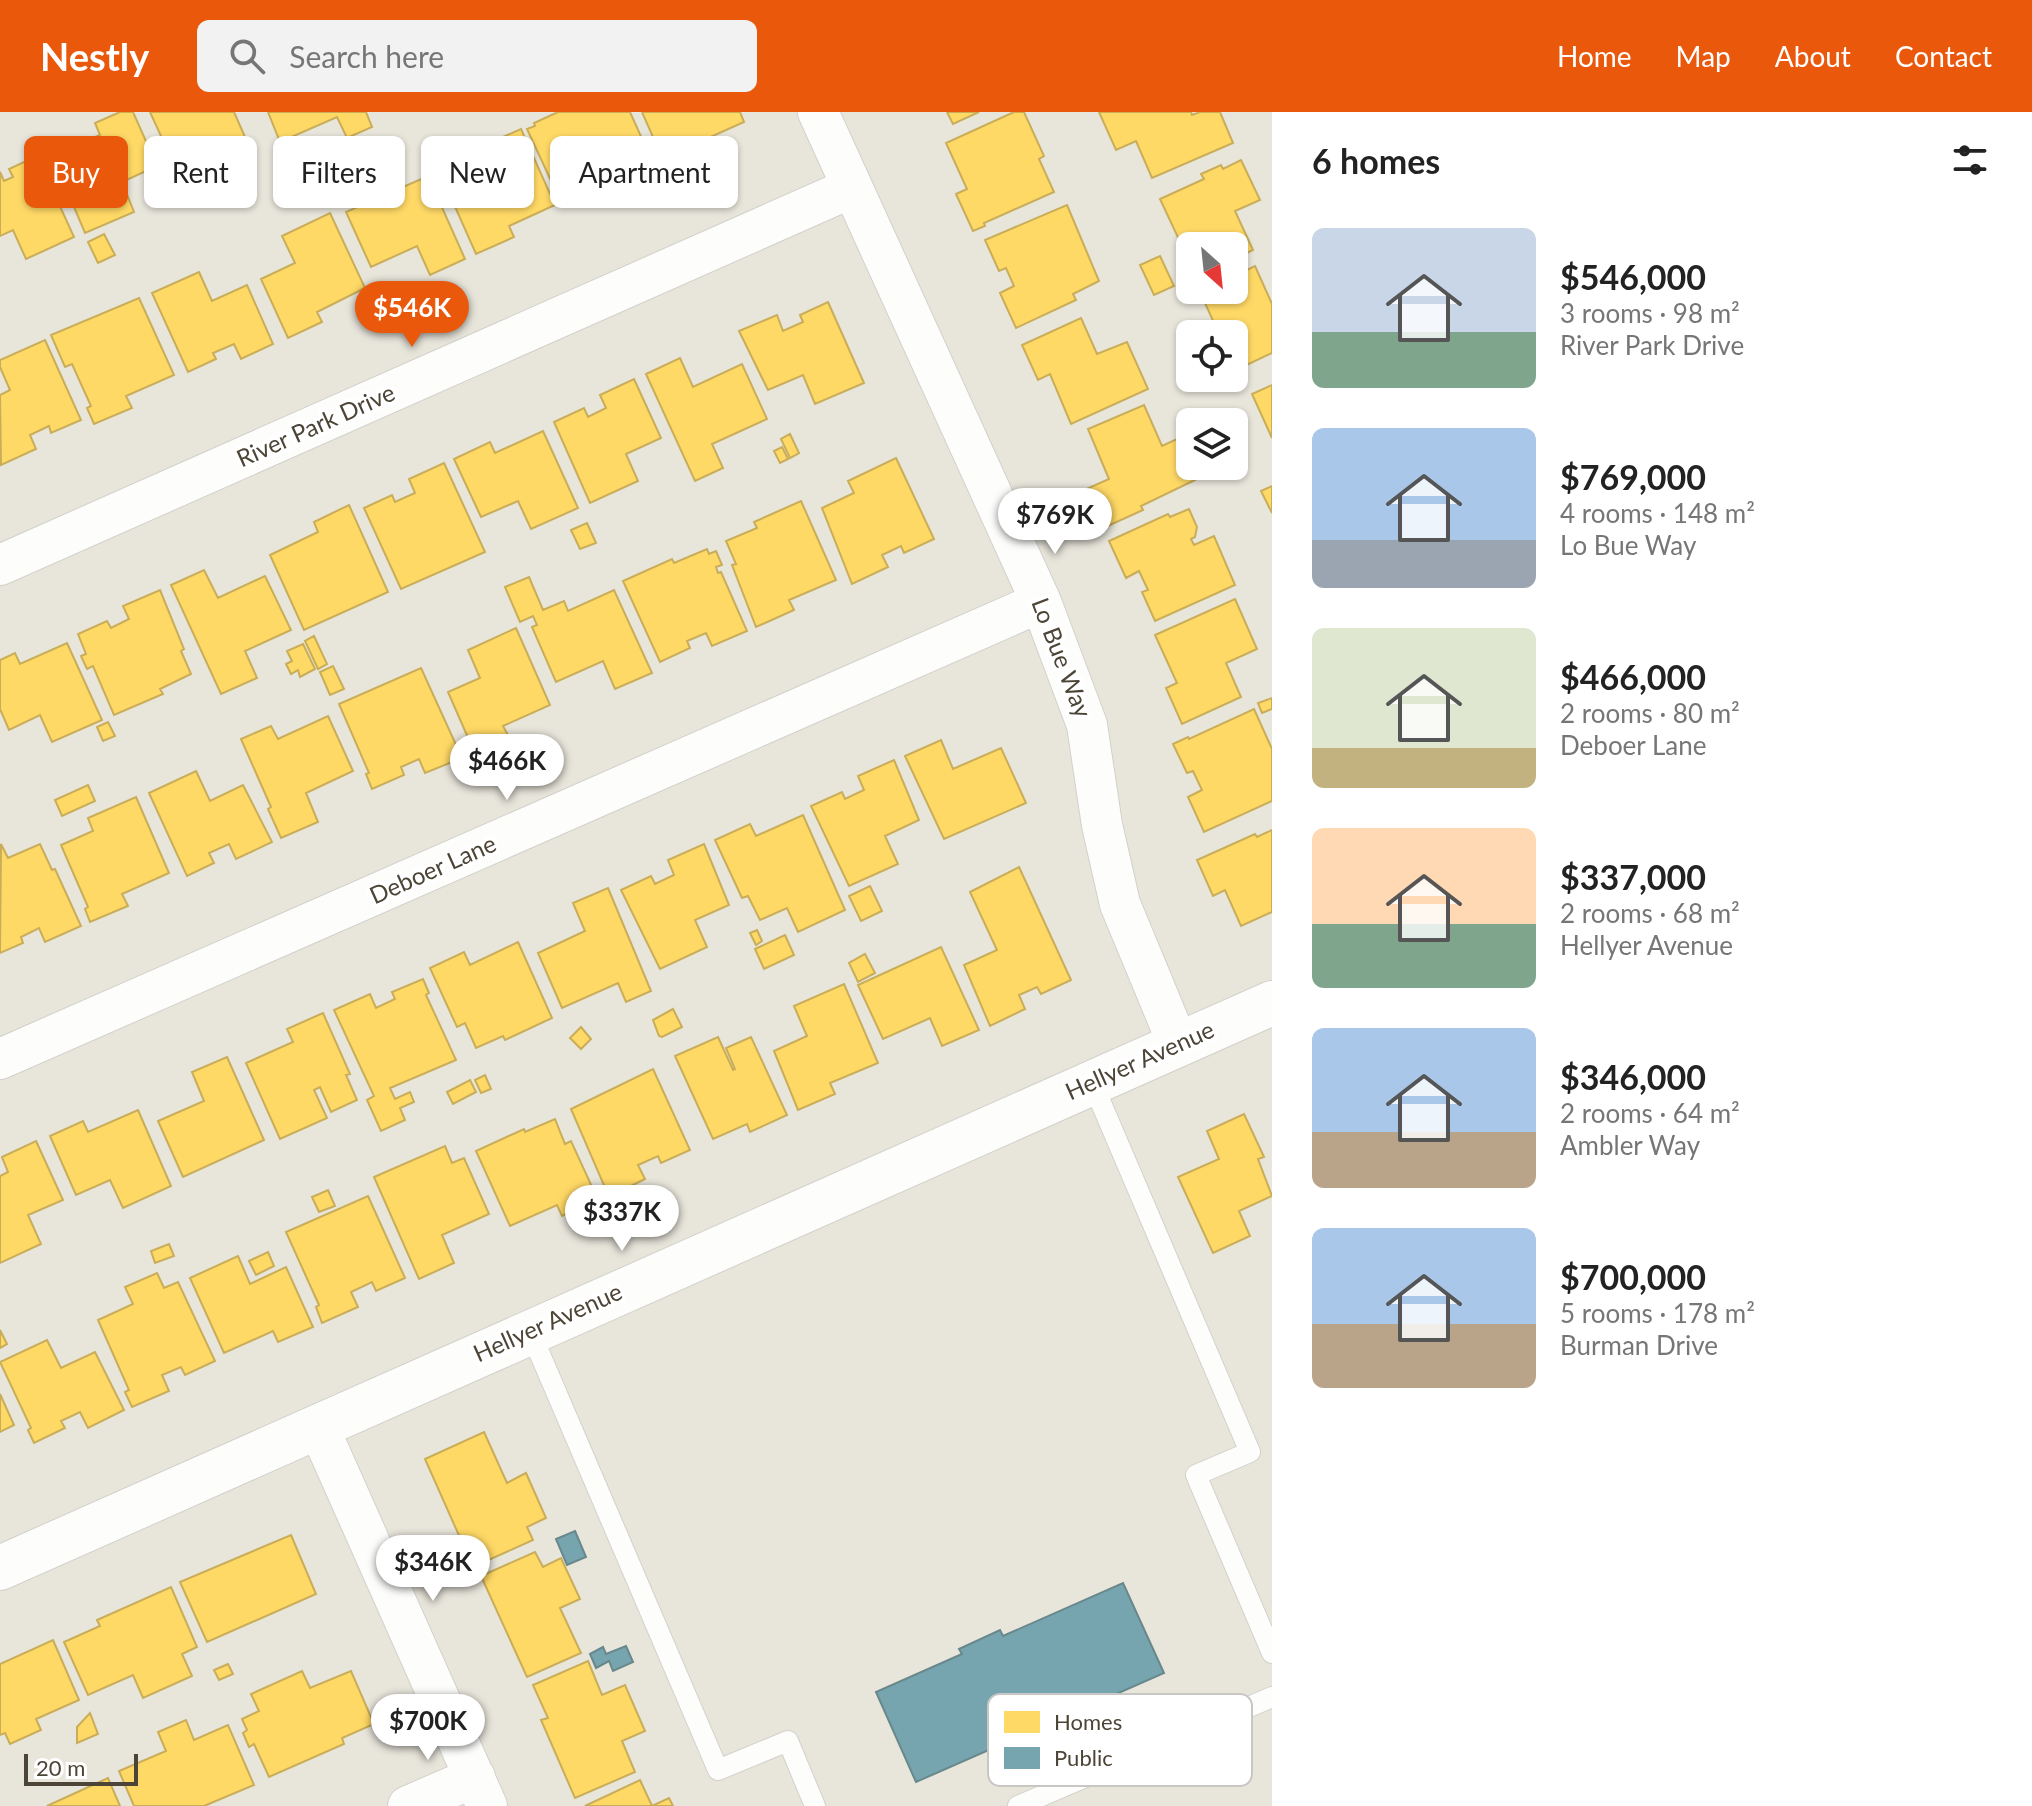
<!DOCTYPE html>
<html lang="en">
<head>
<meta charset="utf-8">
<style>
  body { margin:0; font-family:Lato,sans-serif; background:#f2f2f2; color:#222; height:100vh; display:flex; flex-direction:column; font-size:30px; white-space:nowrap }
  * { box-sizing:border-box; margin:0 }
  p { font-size:26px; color:#767676 }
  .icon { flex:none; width:44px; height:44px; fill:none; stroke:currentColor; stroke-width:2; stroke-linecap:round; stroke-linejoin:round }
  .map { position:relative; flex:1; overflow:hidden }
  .drawer { display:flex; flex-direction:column; background:#fff; width:760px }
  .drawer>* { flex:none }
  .guide { position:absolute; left:24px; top:24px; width:760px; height:72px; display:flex; gap:16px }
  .needle { width:52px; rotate:153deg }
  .tools { position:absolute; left:1176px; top:120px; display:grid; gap:16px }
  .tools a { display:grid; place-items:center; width:72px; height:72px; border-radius:12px; background:#fff; box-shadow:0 2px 6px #0004; font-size:40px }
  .scale { position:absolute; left:24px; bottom:20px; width:114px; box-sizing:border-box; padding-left:8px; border:4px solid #4c4537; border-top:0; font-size:22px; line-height:28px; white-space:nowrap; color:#4c4537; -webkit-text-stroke:6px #fff; paint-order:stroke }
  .price { position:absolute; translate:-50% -68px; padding:0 18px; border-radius:28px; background:#fff; color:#222; font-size:26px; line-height:52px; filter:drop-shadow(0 2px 4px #0008) }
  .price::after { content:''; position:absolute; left:50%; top:48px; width:24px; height:18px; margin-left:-12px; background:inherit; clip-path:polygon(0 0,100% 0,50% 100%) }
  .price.selected { background:#ea580c; color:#fff }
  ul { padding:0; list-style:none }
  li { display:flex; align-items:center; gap:24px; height:200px; padding:0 40px }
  li span { display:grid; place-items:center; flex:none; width:224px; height:160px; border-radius:12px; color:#555 }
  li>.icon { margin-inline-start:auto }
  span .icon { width:96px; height:96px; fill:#fffc; stroke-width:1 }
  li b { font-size:34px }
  h2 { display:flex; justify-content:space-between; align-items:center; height:96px; padding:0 40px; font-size:34px }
  .pill { padding:0 28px; border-radius:12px; background:#fff; box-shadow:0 2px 6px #0004; font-size:28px; line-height:72px }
  .pill.selected { background:#ea580c; color:#fff }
  header { display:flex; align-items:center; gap:48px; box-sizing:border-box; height:112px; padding:0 40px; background:#ea580c; color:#fff }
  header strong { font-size:38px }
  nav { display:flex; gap:44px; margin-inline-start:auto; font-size:28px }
  .search { width:560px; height:72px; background:#f2f2f2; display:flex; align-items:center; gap:20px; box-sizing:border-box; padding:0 28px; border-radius:12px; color:#767676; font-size:30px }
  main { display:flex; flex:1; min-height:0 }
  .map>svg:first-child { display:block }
  .residential { fill:#e8e5db; fill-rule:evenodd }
  .homes { fill:#ffd966; stroke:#c9ad58; stroke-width:2 }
  .public { fill:#76a5af; stroke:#69888b; stroke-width:2 }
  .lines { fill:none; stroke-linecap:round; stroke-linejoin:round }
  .service-casing { stroke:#d2d1cb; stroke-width:22 }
  .minor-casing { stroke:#d2d1cb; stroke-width:42 }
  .tertiary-casing { stroke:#d2d1cb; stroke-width:46 }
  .service { stroke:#fdfdfc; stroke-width:20 }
  .minor { stroke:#fdfdfc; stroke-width:40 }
  .tertiary { stroke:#fdfdfc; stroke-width:44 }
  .labels { text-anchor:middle; stroke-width:8; stroke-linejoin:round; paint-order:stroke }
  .street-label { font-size:24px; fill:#4c4537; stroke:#fff }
  .key { fill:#fff; stroke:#c9c7c3; stroke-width:2 }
  .key-label { font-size:22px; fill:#4c4537 }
</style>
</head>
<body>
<header>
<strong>Nestly</strong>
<div class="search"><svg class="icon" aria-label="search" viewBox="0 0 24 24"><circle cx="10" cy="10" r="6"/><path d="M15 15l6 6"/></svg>Search here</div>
<nav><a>Home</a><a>Map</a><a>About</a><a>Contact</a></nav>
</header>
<main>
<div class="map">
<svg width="1272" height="1694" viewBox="0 0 1272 1694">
  <rect width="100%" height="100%" fill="#f4f3ee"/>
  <path class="residential" d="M 0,0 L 1272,0 L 1272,1694 L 0,1694 ZM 1190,134 L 1234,134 L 1234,178 L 1190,178 ZM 1190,222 L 1234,222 L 1234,266 L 1190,266 ZM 1190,310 L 1234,310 L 1234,354 L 1190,354 Z"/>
  <path class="homes" d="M 120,0 L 133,0 L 157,54 L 122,70 L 134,100 L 85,121 L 52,43 L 100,23 L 95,11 Z
    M 150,0 L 234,0 L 256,50 L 214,69 L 198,33 L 171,46 Z
    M 268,0 L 366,0 L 372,15 L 347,26 L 337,5 L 280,30 Z
    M 558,0 L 630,0 L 657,60 L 620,78 L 614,63 L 594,73 L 598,81 L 569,94 L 558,70 L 553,73 L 527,17 L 535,14 L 534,11 Z
    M 642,0 L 740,0 L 744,10 L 697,31 L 701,42 L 667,57 Z
    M 947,0 L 979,0 L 953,12 Z
    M 1014,0 L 1024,0 L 1044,44 L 1039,47 L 1054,80 L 984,111 L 985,114 L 973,119 L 956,82 L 967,77 L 946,31 Z
    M 1099,0 L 1191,0 L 1192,3 L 1200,0 L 1220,0 L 1233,31 L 1152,66 L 1136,29 L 1116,38 Z
    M 521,17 L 555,93 L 509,114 L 514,125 L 476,142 L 437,54 Z
    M 37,44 L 74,125 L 26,147 L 13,118 L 0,124 L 0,60 L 4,69 L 13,65 L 9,57 Z
    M 1241,48 L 1260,88 L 1235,99 L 1253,138 L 1234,147 L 1234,134 L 1190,134 L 1190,151 L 1160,87 L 1204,67 L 1201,62 L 1221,53 L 1223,57 Z
    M 428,64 L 465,147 L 430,163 L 417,134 L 371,155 L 346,100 Z
    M 1067,93 L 1099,169 L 1073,182 L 1076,188 L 1016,216 L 1000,181 L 1014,174 L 1006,156 L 999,159 L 985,128 Z
    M 330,101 L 365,176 L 317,200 L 322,210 L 288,226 L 261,167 L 295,151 L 282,124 Z
    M 104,122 L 115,143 L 98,151 L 88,130 Z
    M 1160,144 L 1174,174 L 1154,183 L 1140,153 Z
    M 1255,154 L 1272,192 L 1272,241 L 1236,258 L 1234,222 L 1219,222 L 1200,180 L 1234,178 L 1234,164 Z
    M 199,160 L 212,189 L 247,173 L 273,232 L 241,247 L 234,232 L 213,241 L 216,247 L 188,260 L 152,181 Z
    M 139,186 L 174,263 L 126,284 L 132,296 L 94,312 L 87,296 L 91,294 L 72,252 L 65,255 L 51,223 Z
    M 828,190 L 864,271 L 815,292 L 803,263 L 768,278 L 739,219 L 777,203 L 783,219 L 803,210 L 800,203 Z
    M 1081,206 L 1097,242 L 1127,230 L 1148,277 L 1071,312 L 1050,262 L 1038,268 L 1022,233 Z
    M 45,228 L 81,308 L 51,321 L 49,314 L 30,323 L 36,337 L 1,353 L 0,283 L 10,278 L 0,255 L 0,248 Z
    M 680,246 L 693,275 L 742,252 L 767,307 L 712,332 L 723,356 L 695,369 L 646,262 Z
    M 634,267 L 661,326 L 626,342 L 638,369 L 590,391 L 554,310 L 584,296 L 588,305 L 606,296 L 600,283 Z
    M 1272,273 L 1272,326 L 1252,282 Z
    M 1144,293 L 1162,334 L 1177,327 L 1195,368 L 1141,394 L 1143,398 L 1099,418 L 1082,379 L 1109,367 L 1088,317 Z
    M 543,319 L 578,396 L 531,417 L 518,389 L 481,405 L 454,347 L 490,330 L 495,341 Z
    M 790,322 L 799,341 L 790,346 L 781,327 Z
    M 782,335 L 788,347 L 780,351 L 774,339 Z
    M 896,346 L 934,427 L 904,441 L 901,434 L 882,443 L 888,455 L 852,472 L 822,396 L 854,381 L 848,369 Z
    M 444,351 L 485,440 L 401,477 L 364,396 L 392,383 L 395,390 L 415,381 L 409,367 Z
    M 1272,374 L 1272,401 L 1261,379 Z
    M 801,389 L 836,468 L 789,488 L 794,498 L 756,515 L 732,453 L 736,452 L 726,429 L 757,416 L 754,410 Z
    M 349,393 L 388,480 L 304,518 L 270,443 L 318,420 L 314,410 Z
    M 1189,397 L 1197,415 L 1195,425 L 1191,427 L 1194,433 L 1214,424 L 1235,473 L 1155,509 L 1142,480 L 1148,478 L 1139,459 L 1126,466 L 1109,429 L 1168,402 L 1170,405 Z
    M 587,411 L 596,431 L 580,437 L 571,418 Z
    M 707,437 L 709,442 L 716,439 L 722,453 L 716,455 L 718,461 L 721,460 L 747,519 L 712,534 L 706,521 L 687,529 L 690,536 L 660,550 L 623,469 L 672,447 L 674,451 Z
    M 204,458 L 218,486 L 265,464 L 291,518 L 245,539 L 257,566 L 221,582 L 171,473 Z
    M 529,465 L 543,498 L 564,489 L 568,499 L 614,478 L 652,561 L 615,577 L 603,549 L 556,570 L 532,515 L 537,513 L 533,504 L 520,510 L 505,475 Z
    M 160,478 L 184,537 L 181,539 L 191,562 L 160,577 L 163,582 L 114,603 L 93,554 L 87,557 L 81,544 L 86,542 L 78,522 L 107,509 L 111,516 L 129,507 L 123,494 Z
    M 1235,487 L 1257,537 L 1226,551 L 1241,585 L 1182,612 L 1166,576 L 1177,571 L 1155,523 Z
    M 516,516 L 550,593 L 503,614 L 509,625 L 471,642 L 466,629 L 469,628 L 448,580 L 480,566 L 468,538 Z
    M 314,524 L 327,552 L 318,557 L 305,529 Z
    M 67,531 L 102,608 L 52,630 L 40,603 L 9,618 L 0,597 L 0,548 L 15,541 L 20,552 Z
    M 303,532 L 315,557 L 300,565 L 298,558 L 291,562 L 286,552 L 292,549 L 287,539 Z
    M 333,554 L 344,577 L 330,583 L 320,560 Z
    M 421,556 L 462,646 L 425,661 L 419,647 L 401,655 L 404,663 L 372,677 L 366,662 L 369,661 L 339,592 Z
    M 1272,586 L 1272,597 L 1262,601 L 1258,591 Z
    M 1254,597 L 1272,637 L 1272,689 L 1204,720 L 1188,685 L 1202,678 L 1193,659 L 1187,661 L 1173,632 L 1188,625 L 1189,627 Z
    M 328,604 L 353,659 L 306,681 L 318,710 L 281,726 L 268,697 L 271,695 L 241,627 L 271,614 L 278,627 Z
    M 108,610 L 115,624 L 103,629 L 97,615 Z
    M 941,628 L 953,657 L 1001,636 L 1026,691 L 944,727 L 905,644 Z
    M 894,648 L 919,708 L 885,724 L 898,752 L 849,774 L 811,694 L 842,680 L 845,687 L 864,678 L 858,664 Z
    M 196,659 L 210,689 L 243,673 L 272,730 L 236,747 L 229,732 L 209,741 L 214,751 L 187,764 L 149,681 Z
    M 88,673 L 95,689 L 62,704 L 55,688 Z
    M 136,685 L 169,761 L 122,782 L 128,794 L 90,810 L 85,797 L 88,795 L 61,733 L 93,719 L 88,706 Z
    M 803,703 L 845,798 L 798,820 L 787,796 L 760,808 L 748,784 L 742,786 L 715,728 L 750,712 L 756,724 Z
    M 1272,718 L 1272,800 L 1241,814 L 1225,778 L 1213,784 L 1197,748 L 1255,722 L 1257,725 Z
    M 1,732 L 8,746 L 40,732 L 52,758 L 55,757 L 81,814 L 45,830 L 39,816 L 21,825 L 23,831 L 0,841 Z
    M 704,732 L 729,793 L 695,808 L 707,835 L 660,857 L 621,778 L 651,764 L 655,772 L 674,763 L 668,748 Z
    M 1019,755 L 1071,868 L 1041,882 L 1037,875 L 1019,883 L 1025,897 L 990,914 L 964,853 L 997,838 L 970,780 Z
    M 870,774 L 882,799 L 861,809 L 849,784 Z
    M 608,776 L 651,879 L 626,890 L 618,871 L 562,896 L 538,841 L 585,819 L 573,791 Z
    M 757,818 L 762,829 L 756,833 L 750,821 Z
    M 785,823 L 794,843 L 764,857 L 755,837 Z
    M 518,830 L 552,906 L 505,928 L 503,924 L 476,936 L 465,911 L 457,915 L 430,856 L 464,840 L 470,853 Z
    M 941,835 L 979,918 L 942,934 L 930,906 L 883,927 L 858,873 Z
    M 865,842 L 875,861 L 858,870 L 849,851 Z
    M 423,867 L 429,881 L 426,883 L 456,948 L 390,976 L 395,987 L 410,980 L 414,990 L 400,996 L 405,1008 L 381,1019 L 367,988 L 374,984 L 334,898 L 370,882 L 376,896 L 395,887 L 392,880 Z
    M 844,872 L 878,951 L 830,971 L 835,982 L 798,998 L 774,939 L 807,924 L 794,894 Z
    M 673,897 L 682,915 L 662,925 L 659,924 L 653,908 Z
    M 323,901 L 350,962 L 346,963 L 357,988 L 331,1000 L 320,975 L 314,978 L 327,1006 L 280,1027 L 246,951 L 293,930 L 287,917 Z
    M 581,915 L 591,927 L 581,937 L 570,926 Z
    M 718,925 L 733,958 L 735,957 L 726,936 L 751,925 L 787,1003 L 750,1020 L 747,1012 L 713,1027 L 675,944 Z
    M 227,945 L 264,1028 L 183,1065 L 158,1009 L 204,989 L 192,960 Z
    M 653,957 L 690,1038 L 661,1051 L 658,1044 L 638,1053 L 645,1067 L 609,1085 L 571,997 Z
    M 485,963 L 491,977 L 481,981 L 475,968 Z
    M 470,968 L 476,980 L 453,992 L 447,980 Z
    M 138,998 L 171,1074 L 123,1096 L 110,1068 L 76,1083 L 50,1024 L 83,1009 L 88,1020 Z
    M 1244,1002 L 1264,1045 L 1258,1047 L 1272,1084 L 1239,1099 L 1250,1124 L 1213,1141 L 1178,1065 L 1219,1047 L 1207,1019 Z
    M 555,1007 L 565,1032 L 571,1029 L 598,1088 L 562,1104 L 557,1093 L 510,1114 L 476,1039 L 524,1017 L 525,1020 Z
    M 36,1029 L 63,1088 L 28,1103 L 41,1132 L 0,1151 L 0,1064 L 8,1060 L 2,1045 Z
    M 445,1034 L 452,1051 L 464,1046 L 489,1102 L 442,1123 L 454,1151 L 419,1167 L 374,1065 Z
    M 328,1078 L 335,1094 L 319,1100 L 312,1085 Z
    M 368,1084 L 405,1166 L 376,1179 L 372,1170 L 351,1180 L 358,1195 L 322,1211 L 316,1195 L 319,1193 L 286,1120 Z
    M 169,1132 L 174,1144 L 155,1151 L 151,1139 Z
    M 268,1140 L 274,1154 L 256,1163 L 249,1149 Z
    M 238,1144 L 250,1172 L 286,1155 L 313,1215 L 278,1230 L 273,1219 L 224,1241 L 190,1166 Z
    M 157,1161 L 164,1176 L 178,1170 L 215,1249 L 185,1263 L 181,1255 L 162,1263 L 169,1279 L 132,1295 L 125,1280 L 129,1278 L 98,1208 L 133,1192 L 125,1175 Z
    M 0,1218 L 7,1232 L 0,1236 Z
    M 47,1228 L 61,1256 L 95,1240 L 124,1298 L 88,1316 L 80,1300 L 61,1309 L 65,1316 L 34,1331 L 28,1318 L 31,1316 L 0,1250 Z
    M 0,1282 L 14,1313 L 0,1320 Z
    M 484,1320 L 507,1371 L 526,1361 L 546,1406 L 527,1415 L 533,1428 L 473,1455 L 425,1347 Z
    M 291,1423 L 316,1482 L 207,1530 L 180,1470 Z
    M 535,1440 L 543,1455 L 561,1446 L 580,1487 L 560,1496 L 581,1541 L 527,1565 L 481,1464 Z
    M 171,1475 L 197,1535 L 182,1542 L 192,1564 L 143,1586 L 133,1563 L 88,1583 L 64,1530 L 100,1514 L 97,1508 Z
    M 53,1528 L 79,1588 L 36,1607 L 41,1618 L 10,1632 L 5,1621 L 0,1623 L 0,1552 Z
    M 588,1549 L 602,1583 L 625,1573 L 645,1619 L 622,1629 L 635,1660 L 575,1686 L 541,1608 L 548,1606 L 533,1573 Z
    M 228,1552 L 233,1562 L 219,1568 L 214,1558 Z
    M 302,1559 L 310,1576 L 351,1559 L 374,1612 L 342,1626 L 344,1632 L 269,1665 L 254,1632 L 249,1635 L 243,1621 L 247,1618 L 242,1607 L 259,1599 L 251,1582 Z
    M 90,1601 L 98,1622 L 77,1631 L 77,1615 Z
    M 186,1608 L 194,1628 L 228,1613 L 254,1673 L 204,1694 L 134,1694 L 119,1659 L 166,1639 L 158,1620 Z
    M 108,1666 L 120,1694 L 47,1694 Z
    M 640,1668 L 652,1694 L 669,1686 L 673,1694 L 585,1694 Z"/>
  <path class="public" d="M 575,1419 L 586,1445 L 567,1453 L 556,1427 Z
    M 1123,1471 L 1164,1561 L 916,1670 L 876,1580 L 962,1542 L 959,1537 L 1000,1518 L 1003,1524 Z
    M 626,1534 L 633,1550 L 613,1559 L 609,1549 L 596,1556 L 590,1542 L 603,1535 L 606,1542 Z"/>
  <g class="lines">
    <defs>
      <path id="service" d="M 1092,970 L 1250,1340 L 1196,1363 L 1272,1541
        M 530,1219 L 718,1658 L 788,1629 L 815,1694
        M 1018,1694 L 1272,1585"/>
      <path id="minor" d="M 818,0 L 1041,490 L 1087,613 L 1102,713 L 1120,792 L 1178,932
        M 0,453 L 851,76
        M 0,947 L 1041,490
        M 318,1314 L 487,1694
        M 408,1694 L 475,1665"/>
      <path id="tertiary" d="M 0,1456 L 1272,891"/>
    </defs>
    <use href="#service" class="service-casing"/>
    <use href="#minor" class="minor-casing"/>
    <use href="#tertiary" class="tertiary-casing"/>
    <use href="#service" class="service"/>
    <use href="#minor" class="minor"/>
    <use href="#tertiary" class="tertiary"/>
  </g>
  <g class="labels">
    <g class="street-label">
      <text transform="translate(316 314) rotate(-24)" y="8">River Park Drive</text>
      <text transform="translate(1061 546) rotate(69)" y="8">Lo Bue Way</text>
      <text transform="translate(433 758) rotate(-24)" y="8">Deboer Lane</text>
      <text transform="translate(1140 949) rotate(-24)" y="8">Hellyer Avenue</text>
      <text transform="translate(548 1211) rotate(-24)" y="8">Hellyer Avenue</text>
    </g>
  </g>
  <rect x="988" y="1582" width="264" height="92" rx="12" class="key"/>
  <rect x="1004" y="1599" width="36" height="22" fill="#ffd966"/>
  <rect x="1004" y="1635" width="36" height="22" fill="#76a5af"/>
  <g class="key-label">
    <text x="1054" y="1618">Homes</text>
    <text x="1054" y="1654">Public</text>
  </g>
</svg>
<div class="tools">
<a><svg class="needle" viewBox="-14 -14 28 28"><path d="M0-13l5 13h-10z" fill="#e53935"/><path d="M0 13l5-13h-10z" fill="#767676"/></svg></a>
<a><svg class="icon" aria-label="locate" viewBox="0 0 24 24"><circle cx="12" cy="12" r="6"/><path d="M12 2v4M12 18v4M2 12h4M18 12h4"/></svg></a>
<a><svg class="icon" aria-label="layers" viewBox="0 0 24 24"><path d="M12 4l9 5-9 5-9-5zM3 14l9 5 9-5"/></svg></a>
</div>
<div class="scale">20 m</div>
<b class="price selected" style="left:412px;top:237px">$546K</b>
<b class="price" style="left:1055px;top:444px">$769K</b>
<b class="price" style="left:507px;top:690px">$466K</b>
<b class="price" style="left:622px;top:1141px">$337K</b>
<b class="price" style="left:433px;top:1491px">$346K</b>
<b class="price" style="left:428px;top:1650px">$700K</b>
<div class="guide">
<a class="pill selected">Buy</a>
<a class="pill">Rent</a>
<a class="pill">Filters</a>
<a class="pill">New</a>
<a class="pill">Apartment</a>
</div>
</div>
<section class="drawer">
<h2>6 homes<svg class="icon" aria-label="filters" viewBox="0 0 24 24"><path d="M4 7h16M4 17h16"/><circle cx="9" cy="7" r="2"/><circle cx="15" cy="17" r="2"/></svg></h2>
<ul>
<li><span style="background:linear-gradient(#c9d6e8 65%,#7fa58c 0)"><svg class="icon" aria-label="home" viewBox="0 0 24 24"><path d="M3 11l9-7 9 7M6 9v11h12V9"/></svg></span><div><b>$546,000</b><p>3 rooms · 98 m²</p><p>River Park Drive</p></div></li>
<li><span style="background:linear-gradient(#a9c7e8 70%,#9aa5b1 0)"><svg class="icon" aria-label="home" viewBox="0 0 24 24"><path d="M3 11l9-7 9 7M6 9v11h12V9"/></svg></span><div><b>$769,000</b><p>4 rooms · 148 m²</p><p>Lo Bue Way</p></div></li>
<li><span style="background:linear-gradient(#dfe7d0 75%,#c2b280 0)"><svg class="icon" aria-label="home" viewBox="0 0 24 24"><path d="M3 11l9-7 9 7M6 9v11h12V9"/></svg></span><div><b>$466,000</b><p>2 rooms · 80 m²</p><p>Deboer Lane</p></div></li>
<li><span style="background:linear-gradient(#ffd9b3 60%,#7fa58c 0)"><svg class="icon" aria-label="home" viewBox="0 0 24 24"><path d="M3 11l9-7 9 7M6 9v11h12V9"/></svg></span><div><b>$337,000</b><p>2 rooms · 68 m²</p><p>Hellyer Avenue</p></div></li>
<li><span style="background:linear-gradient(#a9c7e8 65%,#b9a48a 0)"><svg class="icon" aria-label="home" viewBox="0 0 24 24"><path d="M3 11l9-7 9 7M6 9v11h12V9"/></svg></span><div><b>$346,000</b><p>2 rooms · 64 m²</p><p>Ambler Way</p></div></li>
<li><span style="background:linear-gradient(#a9c7e8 60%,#b9a48a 0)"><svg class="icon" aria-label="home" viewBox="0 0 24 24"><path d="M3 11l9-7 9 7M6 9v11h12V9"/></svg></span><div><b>$700,000</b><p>5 rooms · 178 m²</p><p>Burman Drive</p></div></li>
</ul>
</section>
</main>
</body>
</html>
